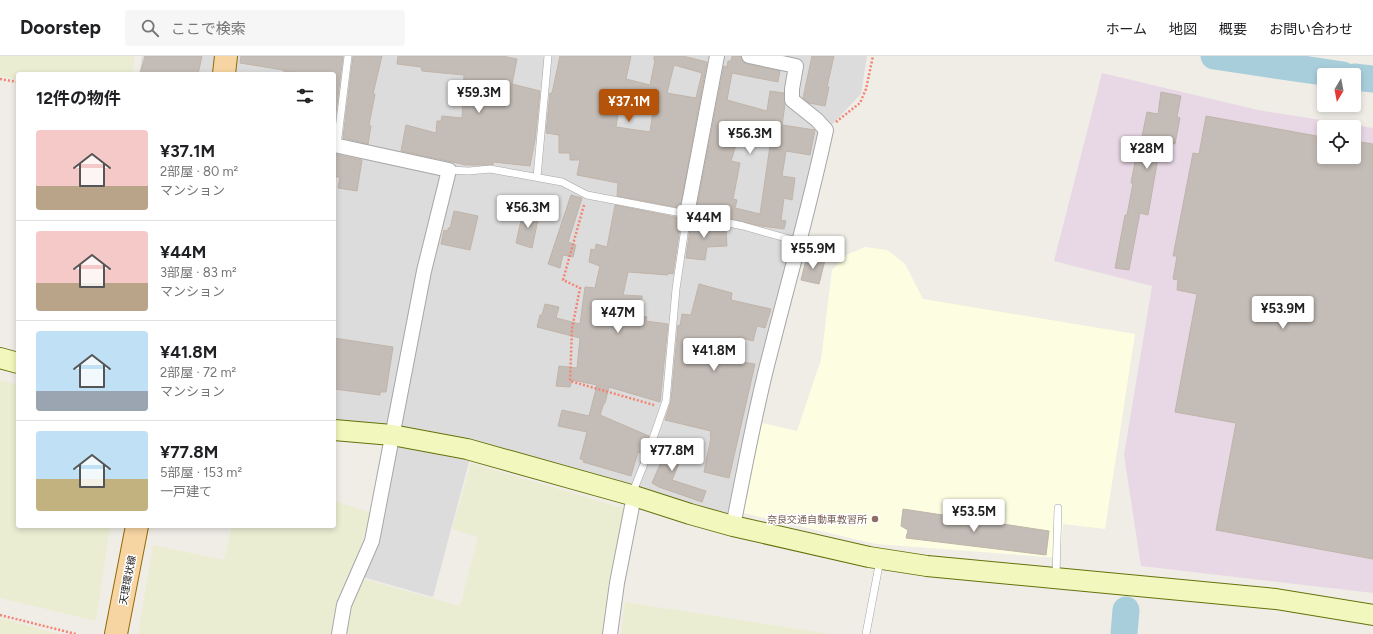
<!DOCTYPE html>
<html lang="ja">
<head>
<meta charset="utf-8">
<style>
  body { margin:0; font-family:Figtree,"Noto Sans JP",sans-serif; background:#f6f6f6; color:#202124; height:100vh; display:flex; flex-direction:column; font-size:15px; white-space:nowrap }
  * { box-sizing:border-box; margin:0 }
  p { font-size:13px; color:#757577 }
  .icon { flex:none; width:22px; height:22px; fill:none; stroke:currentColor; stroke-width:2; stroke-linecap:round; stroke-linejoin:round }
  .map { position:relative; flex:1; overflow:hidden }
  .drawer { position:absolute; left:16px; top:16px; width:320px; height:456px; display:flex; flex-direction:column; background:#fff; border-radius:4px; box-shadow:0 2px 6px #0003 }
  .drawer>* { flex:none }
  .needle { width:26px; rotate:190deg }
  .fabs { position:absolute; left:1317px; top:12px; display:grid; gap:8px }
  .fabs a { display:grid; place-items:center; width:44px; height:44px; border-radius:4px; background:#fff; box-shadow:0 2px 6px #0003; font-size:20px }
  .price { position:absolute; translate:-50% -34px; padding:0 9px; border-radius:4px; background:#fff; color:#222; font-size:13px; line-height:26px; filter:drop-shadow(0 1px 2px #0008) }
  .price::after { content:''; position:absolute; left:50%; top:24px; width:12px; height:9px; margin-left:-6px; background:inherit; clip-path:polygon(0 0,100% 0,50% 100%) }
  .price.current { background:#b45309; color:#fff }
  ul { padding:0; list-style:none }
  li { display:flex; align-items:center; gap:12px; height:100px; padding:0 20px }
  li+li { border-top:1px solid #e0e0e0 }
  li span { display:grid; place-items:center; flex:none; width:112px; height:80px; border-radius:4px; color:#555 }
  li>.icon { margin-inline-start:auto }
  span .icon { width:48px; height:48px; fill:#fffc; stroke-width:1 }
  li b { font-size:17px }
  h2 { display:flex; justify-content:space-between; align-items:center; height:48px; padding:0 20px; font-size:17px }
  header { display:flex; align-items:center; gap:24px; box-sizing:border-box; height:56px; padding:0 20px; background:#fff; border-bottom:1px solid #e0e0e0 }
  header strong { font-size:19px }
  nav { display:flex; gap:22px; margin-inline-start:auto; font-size:14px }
  .search { width:280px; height:36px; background:#f6f6f6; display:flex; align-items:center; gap:10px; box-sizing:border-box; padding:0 14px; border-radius:4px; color:#757577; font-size:15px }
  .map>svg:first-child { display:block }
  .residential { fill:#dddcdc }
  .industrial { fill:#e8d8e5; fill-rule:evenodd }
  .education { fill:#fdfee1 }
  .farmland { fill:#ebedd2 }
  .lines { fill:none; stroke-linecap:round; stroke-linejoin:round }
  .river { stroke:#a9cedb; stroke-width:27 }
  .building { fill:#c4bcb6; stroke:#c0b4a9; fill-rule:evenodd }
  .lane-casing { stroke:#a6a6a6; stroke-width:8 }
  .street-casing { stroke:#a6a6a6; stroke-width:16 }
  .secondary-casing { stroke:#64720a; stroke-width:22 }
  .primary-casing { stroke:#936807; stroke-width:24 }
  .path { stroke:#f38373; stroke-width:2.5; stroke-dasharray:2 2; stroke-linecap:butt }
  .lane { stroke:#fff; stroke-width:7 }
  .street { stroke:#fff; stroke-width:14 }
  .secondary { stroke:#f2f7bd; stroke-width:20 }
  .primary { stroke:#f7d5a3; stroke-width:22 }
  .education-dot { fill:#8d6e63; stroke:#fff; stroke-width:1.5 }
  .labels { text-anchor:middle; stroke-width:3; stroke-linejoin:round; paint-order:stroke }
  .education-label { font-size:10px; fill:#785e54; stroke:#fff; text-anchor:end }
  .street-label { font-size:10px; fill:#1f1f1f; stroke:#fff }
</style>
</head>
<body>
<header>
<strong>Doorstep</strong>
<div class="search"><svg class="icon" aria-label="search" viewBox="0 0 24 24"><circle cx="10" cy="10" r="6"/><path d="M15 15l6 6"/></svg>ここで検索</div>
<nav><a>ホーム</a><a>地図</a><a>概要</a><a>お問い合わせ</a></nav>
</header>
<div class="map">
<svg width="1373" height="578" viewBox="0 0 1373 578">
  <rect width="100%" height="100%" fill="#efede6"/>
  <path class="residential" d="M 142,0 L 867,0 L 861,38 L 820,81 L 731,447 L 727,458 L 664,442 L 572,411 L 474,387 L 433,541 L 359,520 L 394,396 L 401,373 L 334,368 L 334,18 L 139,18 Z"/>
  <path class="industrial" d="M 1102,17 L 1258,54 L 1373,72 L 1373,537 L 1141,510 L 1124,399 L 1152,230 L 1054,205 ZM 1324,71 L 1354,71 L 1354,101 L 1324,101 Z"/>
  <path class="education" d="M 865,191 L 887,194 L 905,208 L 923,243 L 1135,278 L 1105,473 L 1063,468 L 1060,502 L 876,488 L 739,456 L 762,367 L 797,375 L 821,304 L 832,214 L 846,199 Z"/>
  <path class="farmland" d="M 0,0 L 135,0 L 132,18 L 18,18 L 18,24 L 0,20 Z
    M 0,324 L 18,329 L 18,470 L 110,470 L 96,565 L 0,542 Z
    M 471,407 L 625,453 L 603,578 L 344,578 L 351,550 L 360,522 L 460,550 L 478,481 L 452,473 Z
    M 334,445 L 372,457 L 349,522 L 332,578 L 138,578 L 153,489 L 224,504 L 232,470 L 334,470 Z
    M 625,546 L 830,578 L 621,578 Z
    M 0,562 L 59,578 L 0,578 Z"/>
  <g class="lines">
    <path class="river" d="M 1214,0 L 1343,19
      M 1354,21 L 1373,23
      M 1124,578 L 1126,554"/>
  </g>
  <path class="building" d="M 145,0 L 202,0 L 198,18 L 140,18 Z
    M 241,0 L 343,0 L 334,73 L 334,18 L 316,18 L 283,15 L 283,14 L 240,7 Z
    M 353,0 L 382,0 L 373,38 L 375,38 L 369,69 L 371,70 L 368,88 L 343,82 Z
    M 398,0 L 502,0 L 517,3 L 512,28 L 540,35 L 535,84 L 530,110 L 493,106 L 493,109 L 466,109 L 401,95 L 406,69 L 436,77 L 437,65 L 441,65 L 442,60 L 462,62 L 464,19 L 422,15 L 421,11 L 397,8 Z
    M 560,0 L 631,0 L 626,23 L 650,29 L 655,4 L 654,4 L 654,0 L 683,0 L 707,6 L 680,152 L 617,140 L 618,127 L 577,119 L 580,104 L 570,104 L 570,97 L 559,97 L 559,79 L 546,77 L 550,37 L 552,37 ZM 674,9 L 702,17 L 696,42 L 667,37 ZM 620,46 L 653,55 L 650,76 L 616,71 Z
    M 732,0 L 741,0 L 743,6 L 747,8 L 780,15 L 778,26 L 732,17 L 727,44 L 767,55 L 770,35 L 784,37 L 785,48 L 782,69 L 815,74 L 810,99 L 786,95 L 782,120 L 795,122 L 792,144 L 784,142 L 781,164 L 786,165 L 784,173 L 761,170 L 696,155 L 724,10 L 727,11 L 728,5 L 731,5 ZM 740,76 L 771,83 L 760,158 L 735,152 L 737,144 L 733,143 L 740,107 L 731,105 Z
    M 812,0 L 834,0 L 827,31 L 829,31 L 825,50 L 809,47 L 803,42 Z
    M 1161,36 L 1181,40 L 1177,61 L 1180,62 L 1175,88 L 1161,85 L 1148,159 L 1140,157 L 1129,214 L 1115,212 L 1125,159 L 1127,159 L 1133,127 L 1131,127 L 1138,90 L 1140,90 L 1147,56 L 1158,58 Z
    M 1206,60 L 1317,80 L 1316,86 L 1324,87 L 1324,101 L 1354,101 L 1354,85 L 1373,88 L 1373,503 L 1216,474 L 1236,367 L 1175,356 L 1197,238 L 1177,234 L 1178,224 L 1173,223 L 1177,200 L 1173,200 L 1193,97 L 1199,98 Z
    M 334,98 L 362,104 L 357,135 L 338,132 L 340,121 L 334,121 Z
    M 571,139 L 582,142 L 568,186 L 576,189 L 573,201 L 563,199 L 560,212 L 548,208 Z
    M 615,149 L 680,162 L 681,164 L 673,218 L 668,217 L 668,219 L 628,216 L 623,239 L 642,240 L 641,260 L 647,261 L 646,265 L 668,268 L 660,346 L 609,331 L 605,347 L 604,347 L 600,359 L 649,380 L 642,398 L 638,396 L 631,420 L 583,406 L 584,404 L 580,403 L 587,376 L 558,370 L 562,354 L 589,360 L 597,329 L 572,324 L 570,331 L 556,330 L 559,310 L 577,312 L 580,282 L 537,271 L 540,259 L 542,259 L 545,248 L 559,251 L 556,262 L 580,268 L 585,231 L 595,232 L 600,210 L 589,206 L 591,193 L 595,194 L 596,188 L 607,191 Z
    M 454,155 L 478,160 L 470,194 L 441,188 L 444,174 L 448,175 L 448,172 L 450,172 Z
    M 523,155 L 539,159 L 532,192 L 516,187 Z
    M 692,164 L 726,172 L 727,190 L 707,191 L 705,204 L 686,202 L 691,165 Z
    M 807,200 L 825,204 L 819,228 L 801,224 Z
    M 699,228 L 732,237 L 731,244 L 771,253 L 765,272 L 757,270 L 753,285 L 742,282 L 736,305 L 755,308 L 729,422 L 704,416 L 711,381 L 710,380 L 711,375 L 665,364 L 671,345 L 678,269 L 680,270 L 682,258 L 691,259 Z
    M 334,282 L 393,291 L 386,336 L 380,336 L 380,339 L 334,333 Z
    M 658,383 L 682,395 L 681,399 L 682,400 L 672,424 L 706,435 L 702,446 L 659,431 L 652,427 L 661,406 L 652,402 Z
    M 903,453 L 1049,475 L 1046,499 L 906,482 L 908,474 L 901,470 Z"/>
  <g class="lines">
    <defs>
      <path id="lane" d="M 337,89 L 348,0
        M 449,114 L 469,115 L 490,113 L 562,126 L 587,139 L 687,158 L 743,170 L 800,186
        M 537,121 L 548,0
        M 632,438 L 644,408 L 666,345 L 676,233 L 687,158
        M 1056,520 L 1058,452
        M 866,578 L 880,504"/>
      <path id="street" d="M 334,89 L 449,114 L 424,215 L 372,485 L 344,549 L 339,578
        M 687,158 L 717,0
        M 733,470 C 745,412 755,354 770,298 C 789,223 810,149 826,74 L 817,64 L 792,44 L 792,33 L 796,10 L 749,0
        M 610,578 L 617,527 L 634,440"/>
      <path id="secondary" d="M 0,302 L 18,307
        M 334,374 L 392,379 L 467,393 L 631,439 L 690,458 L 733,470 L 869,501 L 927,510 L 1276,543 L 1373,559"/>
      <path id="primary" d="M 224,18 L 226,0
        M 116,578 L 137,470"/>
    </defs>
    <use href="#lane" class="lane-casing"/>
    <use href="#street" class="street-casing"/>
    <use href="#secondary" class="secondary-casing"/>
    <use href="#primary" class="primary-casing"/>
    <path class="path" d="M 0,23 L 18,26
      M 836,66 L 860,47 L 866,33 L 873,0
      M 584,149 L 563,224 L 580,232 L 572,273 L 570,325 L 654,349
      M 0,559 L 76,578"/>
    <use href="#lane" class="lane"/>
    <use href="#street" class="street"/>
    <use href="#secondary" class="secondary"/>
    <use href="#primary" class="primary"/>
  </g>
  <circle class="education-dot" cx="875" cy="463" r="4"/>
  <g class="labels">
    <g class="education-label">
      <text x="867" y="467">奈良交通自動車教習所</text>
    </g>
    <g class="street-label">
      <text transform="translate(127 524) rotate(-79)" y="4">天理環状線</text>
    </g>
  </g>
</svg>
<div class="fabs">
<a><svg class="needle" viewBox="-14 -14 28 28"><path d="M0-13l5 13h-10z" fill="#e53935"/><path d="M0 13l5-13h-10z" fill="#757577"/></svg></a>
<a><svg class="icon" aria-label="locate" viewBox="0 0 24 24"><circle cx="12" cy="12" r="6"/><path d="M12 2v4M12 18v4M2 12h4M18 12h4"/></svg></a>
</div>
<b class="price" style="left:479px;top:58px">¥59.3M</b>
<b class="price current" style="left:629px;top:67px">¥37.1M</b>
<b class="price" style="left:750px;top:99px">¥56.3M</b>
<b class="price" style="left:1147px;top:114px">¥28M</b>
<b class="price" style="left:528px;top:173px">¥56.3M</b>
<b class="price" style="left:704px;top:183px">¥44M</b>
<b class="price" style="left:813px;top:214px">¥55.9M</b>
<b class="price" style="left:1283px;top:274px">¥53.9M</b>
<b class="price" style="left:618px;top:278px">¥47M</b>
<b class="price" style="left:714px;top:316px">¥41.8M</b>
<b class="price" style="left:672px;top:416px">¥77.8M</b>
<b class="price" style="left:974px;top:477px">¥53.5M</b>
<section class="drawer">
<h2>12件の物件<svg class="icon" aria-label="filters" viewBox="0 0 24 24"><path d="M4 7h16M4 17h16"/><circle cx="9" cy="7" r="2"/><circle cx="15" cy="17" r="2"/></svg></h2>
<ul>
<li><span style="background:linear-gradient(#f6c9c9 70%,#b9a48a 0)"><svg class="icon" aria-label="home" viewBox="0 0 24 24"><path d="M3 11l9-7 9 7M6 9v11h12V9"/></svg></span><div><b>¥37.1M</b><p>2部屋 · 80 m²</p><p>マンション</p></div></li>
<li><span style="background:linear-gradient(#f6c9c9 65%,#b9a48a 0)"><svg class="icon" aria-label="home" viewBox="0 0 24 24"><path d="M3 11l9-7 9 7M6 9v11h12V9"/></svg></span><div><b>¥44M</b><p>3部屋 · 83 m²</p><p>マンション</p></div></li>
<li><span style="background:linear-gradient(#bfe0f5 75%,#9aa5b1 0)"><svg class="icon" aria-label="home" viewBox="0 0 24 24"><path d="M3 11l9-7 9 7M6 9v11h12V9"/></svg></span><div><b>¥41.8M</b><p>2部屋 · 72 m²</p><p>マンション</p></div></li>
<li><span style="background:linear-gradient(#bfe0f5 60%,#c2b280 0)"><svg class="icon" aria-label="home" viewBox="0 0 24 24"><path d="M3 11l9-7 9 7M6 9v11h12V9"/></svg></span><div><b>¥77.8M</b><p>5部屋 · 153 m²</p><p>一戸建て</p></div></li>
</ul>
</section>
</div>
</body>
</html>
